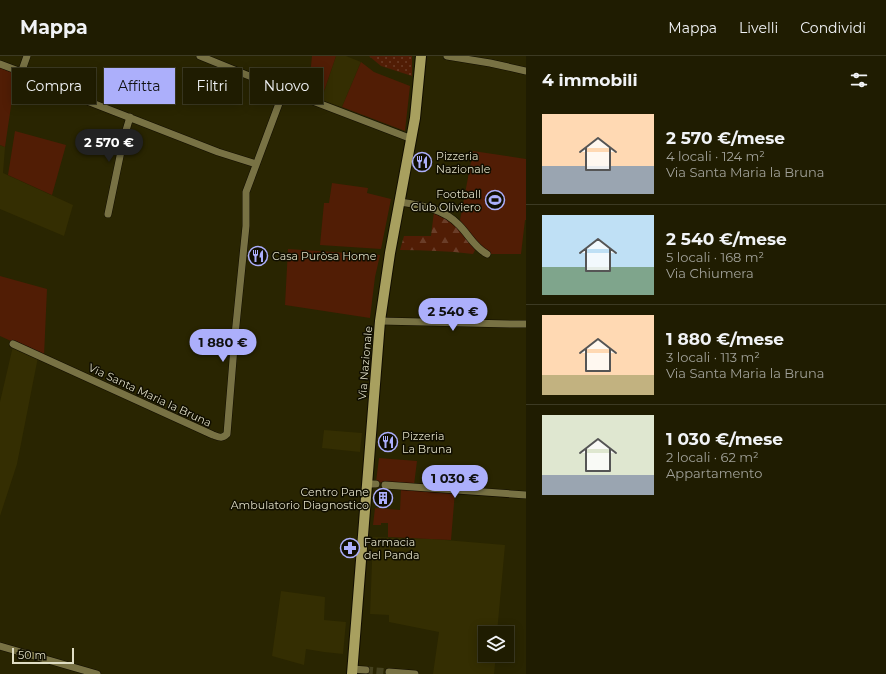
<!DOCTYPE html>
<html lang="it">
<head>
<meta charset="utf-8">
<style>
  body { margin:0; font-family:Montserrat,sans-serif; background:#27250b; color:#f1f3f6; height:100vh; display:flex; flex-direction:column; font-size:15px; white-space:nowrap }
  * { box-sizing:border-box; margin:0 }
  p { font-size:13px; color:#a1a199 }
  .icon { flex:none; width:22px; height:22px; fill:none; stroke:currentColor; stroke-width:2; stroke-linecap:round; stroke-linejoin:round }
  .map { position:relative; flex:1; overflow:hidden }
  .side { display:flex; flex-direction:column; background:#1f1c01; width:360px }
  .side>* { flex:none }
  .banner { position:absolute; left:12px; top:12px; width:380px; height:36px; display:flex; gap:8px }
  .buttons { position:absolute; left:478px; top:570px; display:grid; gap:8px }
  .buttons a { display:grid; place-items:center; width:36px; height:36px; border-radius:0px; background:#1f1c01; box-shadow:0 2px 10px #0003,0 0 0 1px #3c3a23; font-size:20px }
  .scale { position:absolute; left:12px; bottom:10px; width:62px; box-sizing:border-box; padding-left:4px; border:2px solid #dfddc4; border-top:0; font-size:11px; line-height:14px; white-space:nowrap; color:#dfddc4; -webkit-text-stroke:3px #100e00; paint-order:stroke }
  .price { position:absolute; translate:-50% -34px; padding:0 9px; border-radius:14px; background:#acaffb; color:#111; font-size:13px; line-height:26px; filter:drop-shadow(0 1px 2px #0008) }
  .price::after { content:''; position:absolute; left:50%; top:24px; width:12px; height:9px; margin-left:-6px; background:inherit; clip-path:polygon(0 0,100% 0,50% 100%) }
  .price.active { background:#222; color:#fff }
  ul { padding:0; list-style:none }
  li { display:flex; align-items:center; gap:12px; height:100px; padding:0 16px }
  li+li { border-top:1px solid #3c3a23 }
  li span { display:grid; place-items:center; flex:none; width:112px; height:80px; border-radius:0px; color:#555 }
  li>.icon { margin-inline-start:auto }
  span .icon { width:48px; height:48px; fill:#fffc; stroke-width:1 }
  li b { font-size:17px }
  h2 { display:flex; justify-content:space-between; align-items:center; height:48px; padding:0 16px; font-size:17px }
  .chip { padding:0 14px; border-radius:0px; background:#1f1c01; box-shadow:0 2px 10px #0003,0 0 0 1px #3c3a23; font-size:14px; line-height:36px }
  .chip.active { background:#acaffb; color:#111 }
  header { display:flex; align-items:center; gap:24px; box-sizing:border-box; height:56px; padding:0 20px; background:#1f1c01; border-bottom:1px solid #3c3a23 }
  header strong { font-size:19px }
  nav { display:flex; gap:22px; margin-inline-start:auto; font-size:14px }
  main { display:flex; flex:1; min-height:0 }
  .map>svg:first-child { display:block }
  .built { fill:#342e02 }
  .green { fill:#511d05 }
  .forest { fill:url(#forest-firs) }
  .park { fill:url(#park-dots) }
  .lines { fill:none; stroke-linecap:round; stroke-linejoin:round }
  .minor-tunnel { stroke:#44411e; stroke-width:7; stroke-dasharray:7 3.5; stroke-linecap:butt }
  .minor-casing { stroke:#110d00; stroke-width:8 }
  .primary-casing { stroke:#110d00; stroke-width:12 }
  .minor { stroke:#787244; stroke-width:7 }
  .primary { stroke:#a8a05f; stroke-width:10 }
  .labels { text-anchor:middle; stroke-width:3; stroke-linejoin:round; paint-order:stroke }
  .poi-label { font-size:11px; fill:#dfddc4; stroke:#100e00; text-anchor:start }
  .street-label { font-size:11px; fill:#dfddc4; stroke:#100e00 }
</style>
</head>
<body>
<header>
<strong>Mappa</strong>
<nav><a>Mappa</a><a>Livelli</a><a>Condividi</a></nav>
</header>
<main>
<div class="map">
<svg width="526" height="618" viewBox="0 0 526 618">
  <defs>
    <pattern id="forest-firs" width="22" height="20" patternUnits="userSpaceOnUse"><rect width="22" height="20" fill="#511d05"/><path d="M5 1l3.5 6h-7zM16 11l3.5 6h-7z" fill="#6a3d28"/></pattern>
    <pattern id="park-dots" width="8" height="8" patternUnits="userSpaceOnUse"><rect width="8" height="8" fill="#511d05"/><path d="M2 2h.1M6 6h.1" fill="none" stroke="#6a3d28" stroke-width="1.8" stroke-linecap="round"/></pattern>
  </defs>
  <rect width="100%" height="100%" fill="#292501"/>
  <path class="built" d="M 336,0 L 346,0 L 361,6 L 342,51 L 321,44 Z
    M 0,89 L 5,91 L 3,117 L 73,149 L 64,180 L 0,153 Z
    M 13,290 L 38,301 L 17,408 L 0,460 L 0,346 Z
    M 324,374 L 362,377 L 360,396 L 322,392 Z
    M 373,481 L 433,483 L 505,489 L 497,577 L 485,577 L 485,599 L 496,599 L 494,618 L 433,618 L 439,576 L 389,566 L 389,559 L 370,558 Z
    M 281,535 L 325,541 L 324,564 L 346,566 L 343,598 L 324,596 L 306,593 L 304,609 L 272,600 Z"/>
  <path class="green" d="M 312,0 L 336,0 L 321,44 L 308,38 Z
    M 361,6 L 374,16 L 410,30 L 405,75 L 342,51 Z
    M 0,10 L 16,16 L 5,91 L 0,89 Z
    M 15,75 L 66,89 L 52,139 L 8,119 Z
    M 473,95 L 526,103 L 526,164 L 525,164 L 521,198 L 490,198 L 477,189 L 460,164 Z
    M 332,127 L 368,132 L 367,137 L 391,143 L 381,193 L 320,189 L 324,147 L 329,147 Z
    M 288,193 L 380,199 L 375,221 L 370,262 L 285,249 Z
    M 0,220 L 47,233 L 44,300 L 0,280 Z
    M 379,402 L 417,405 L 414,429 L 376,426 Z
    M 401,433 L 455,435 L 451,484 L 388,481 L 388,467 L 381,467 L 381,469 L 373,469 L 375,452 L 400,454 Z"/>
  <path class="forest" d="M 434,156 L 445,161 L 457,171 L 475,194 L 473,198 C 448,195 425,194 400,194 L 404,180 L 431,180 Z"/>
  <path class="park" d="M 369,0 L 412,0 L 412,20 L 381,10 Z"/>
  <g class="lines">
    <path class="minor-tunnel" d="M 366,614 L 389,616"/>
    <defs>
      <path id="minor" d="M 200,0 L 284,34 L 412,83
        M 447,0 L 490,7 L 526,15
        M 0,8 L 16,14 L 21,17 L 64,36 L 218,96 L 256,108
        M 21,17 L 27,0
        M 400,146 C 421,149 444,153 459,169 C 469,179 474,191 487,198
        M 108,158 L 124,81 L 130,61
        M 380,265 L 513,268 L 526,268
        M 13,288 L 213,379 C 219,381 222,383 227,378 L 235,279 L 246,170 L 246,136 L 284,34
        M 367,428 L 376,428
        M 385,429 L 526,439
        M 0,590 L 97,618
        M 352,613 L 366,614
        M 389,616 L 415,618"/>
      <path id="primary" d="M 352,618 L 380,265 L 390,197 L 415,62 L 421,0"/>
    </defs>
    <use href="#minor" class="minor-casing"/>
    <use href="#primary" class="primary-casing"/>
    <use href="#minor" class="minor"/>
    <use href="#primary" class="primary"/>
  </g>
  <defs>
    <symbol id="restaurant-ring" viewBox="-11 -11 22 22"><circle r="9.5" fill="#100e00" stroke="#acaffb" stroke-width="1.5"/><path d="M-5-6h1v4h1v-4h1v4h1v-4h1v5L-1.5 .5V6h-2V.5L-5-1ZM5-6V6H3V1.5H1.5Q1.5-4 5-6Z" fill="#acaffb"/></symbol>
    <symbol id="stadium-ring" viewBox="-11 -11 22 22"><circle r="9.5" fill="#100e00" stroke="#acaffb" stroke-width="1.5"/><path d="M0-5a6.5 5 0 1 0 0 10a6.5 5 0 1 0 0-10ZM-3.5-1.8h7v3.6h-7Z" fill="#acaffb"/></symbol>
    <symbol id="building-ring" viewBox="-11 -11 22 22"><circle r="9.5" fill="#100e00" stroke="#acaffb" stroke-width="1.5"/><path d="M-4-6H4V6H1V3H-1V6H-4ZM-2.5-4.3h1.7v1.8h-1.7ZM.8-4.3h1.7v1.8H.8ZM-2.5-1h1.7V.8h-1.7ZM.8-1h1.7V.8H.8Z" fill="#acaffb"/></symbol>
    <symbol id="pharmacy-ring" viewBox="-11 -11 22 22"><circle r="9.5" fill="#100e00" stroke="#acaffb" stroke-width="1.5"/><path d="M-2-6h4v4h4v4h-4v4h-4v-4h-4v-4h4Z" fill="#acaffb"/></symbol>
  </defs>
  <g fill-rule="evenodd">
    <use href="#restaurant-ring" x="411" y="95" width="22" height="22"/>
    <use href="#stadium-ring" x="484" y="133" width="22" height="22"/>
    <use href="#restaurant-ring" x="247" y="189" width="22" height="22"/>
    <use href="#restaurant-ring" x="377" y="375" width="22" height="22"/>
    <use href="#building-ring" x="372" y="431" width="22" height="22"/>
    <use href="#pharmacy-ring" x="339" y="481" width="22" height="22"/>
  </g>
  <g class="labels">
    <g class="poi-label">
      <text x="436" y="104">Pizzeria<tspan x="436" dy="13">Nazionale</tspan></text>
      <text x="481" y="142" text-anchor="end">Football<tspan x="481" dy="13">Club Oliviero</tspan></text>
      <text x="272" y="204">Casa Puròsa Home</text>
      <text x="402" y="384">Pizzeria<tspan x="402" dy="13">La Bruna</tspan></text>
      <text x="369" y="440" text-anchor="end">Centro Pane<tspan x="369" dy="13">Ambulatorio Diagnostico</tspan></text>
      <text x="364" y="490">Farmacia<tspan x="364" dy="13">del Panda</tspan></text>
    </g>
    <g class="street-label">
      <text transform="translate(365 307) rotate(-85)" y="4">Via Nazionale</text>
      <text transform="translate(150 339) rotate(25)" y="4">Via Santa Maria la Bruna</text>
    </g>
  </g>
</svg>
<div class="buttons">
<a><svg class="icon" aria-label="layers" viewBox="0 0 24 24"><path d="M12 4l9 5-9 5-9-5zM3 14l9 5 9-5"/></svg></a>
</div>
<div class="scale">50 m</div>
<b class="price active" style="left:109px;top:107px">2 570 €</b>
<b class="price" style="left:453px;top:276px">2 540 €</b>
<b class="price" style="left:223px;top:307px">1 880 €</b>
<b class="price" style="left:455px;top:443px">1 030 €</b>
<div class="banner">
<a class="chip">Compra</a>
<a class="chip active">Affitta</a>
<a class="chip">Filtri</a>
<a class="chip">Nuovo</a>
</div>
</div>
<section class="side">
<h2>4 immobili<svg class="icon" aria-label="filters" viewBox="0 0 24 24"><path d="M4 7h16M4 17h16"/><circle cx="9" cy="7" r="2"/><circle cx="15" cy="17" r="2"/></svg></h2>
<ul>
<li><span style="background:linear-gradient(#ffd9b3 65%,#9aa5b1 0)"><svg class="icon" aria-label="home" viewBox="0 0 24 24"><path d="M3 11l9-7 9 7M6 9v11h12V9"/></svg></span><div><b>2 570 €/mese</b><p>4 locali · 124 m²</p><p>Via Santa Maria la Bruna</p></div></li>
<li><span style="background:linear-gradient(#bfe0f5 65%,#7fa58c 0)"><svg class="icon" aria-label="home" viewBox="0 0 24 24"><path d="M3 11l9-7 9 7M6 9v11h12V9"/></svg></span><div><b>2 540 €/mese</b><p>5 locali · 168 m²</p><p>Via Chiumera</p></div></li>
<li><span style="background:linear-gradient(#ffd9b3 75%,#c2b280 0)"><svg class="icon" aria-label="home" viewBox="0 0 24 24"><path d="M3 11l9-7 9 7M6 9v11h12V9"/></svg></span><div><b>1 880 €/mese</b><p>3 locali · 113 m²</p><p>Via Santa Maria la Bruna</p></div></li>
<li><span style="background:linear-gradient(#dfe7d0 75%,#9aa5b1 0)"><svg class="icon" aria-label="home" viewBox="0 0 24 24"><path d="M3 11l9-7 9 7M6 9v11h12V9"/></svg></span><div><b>1 030 €/mese</b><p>2 locali · 62 m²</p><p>Appartamento</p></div></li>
</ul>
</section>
</main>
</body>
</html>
